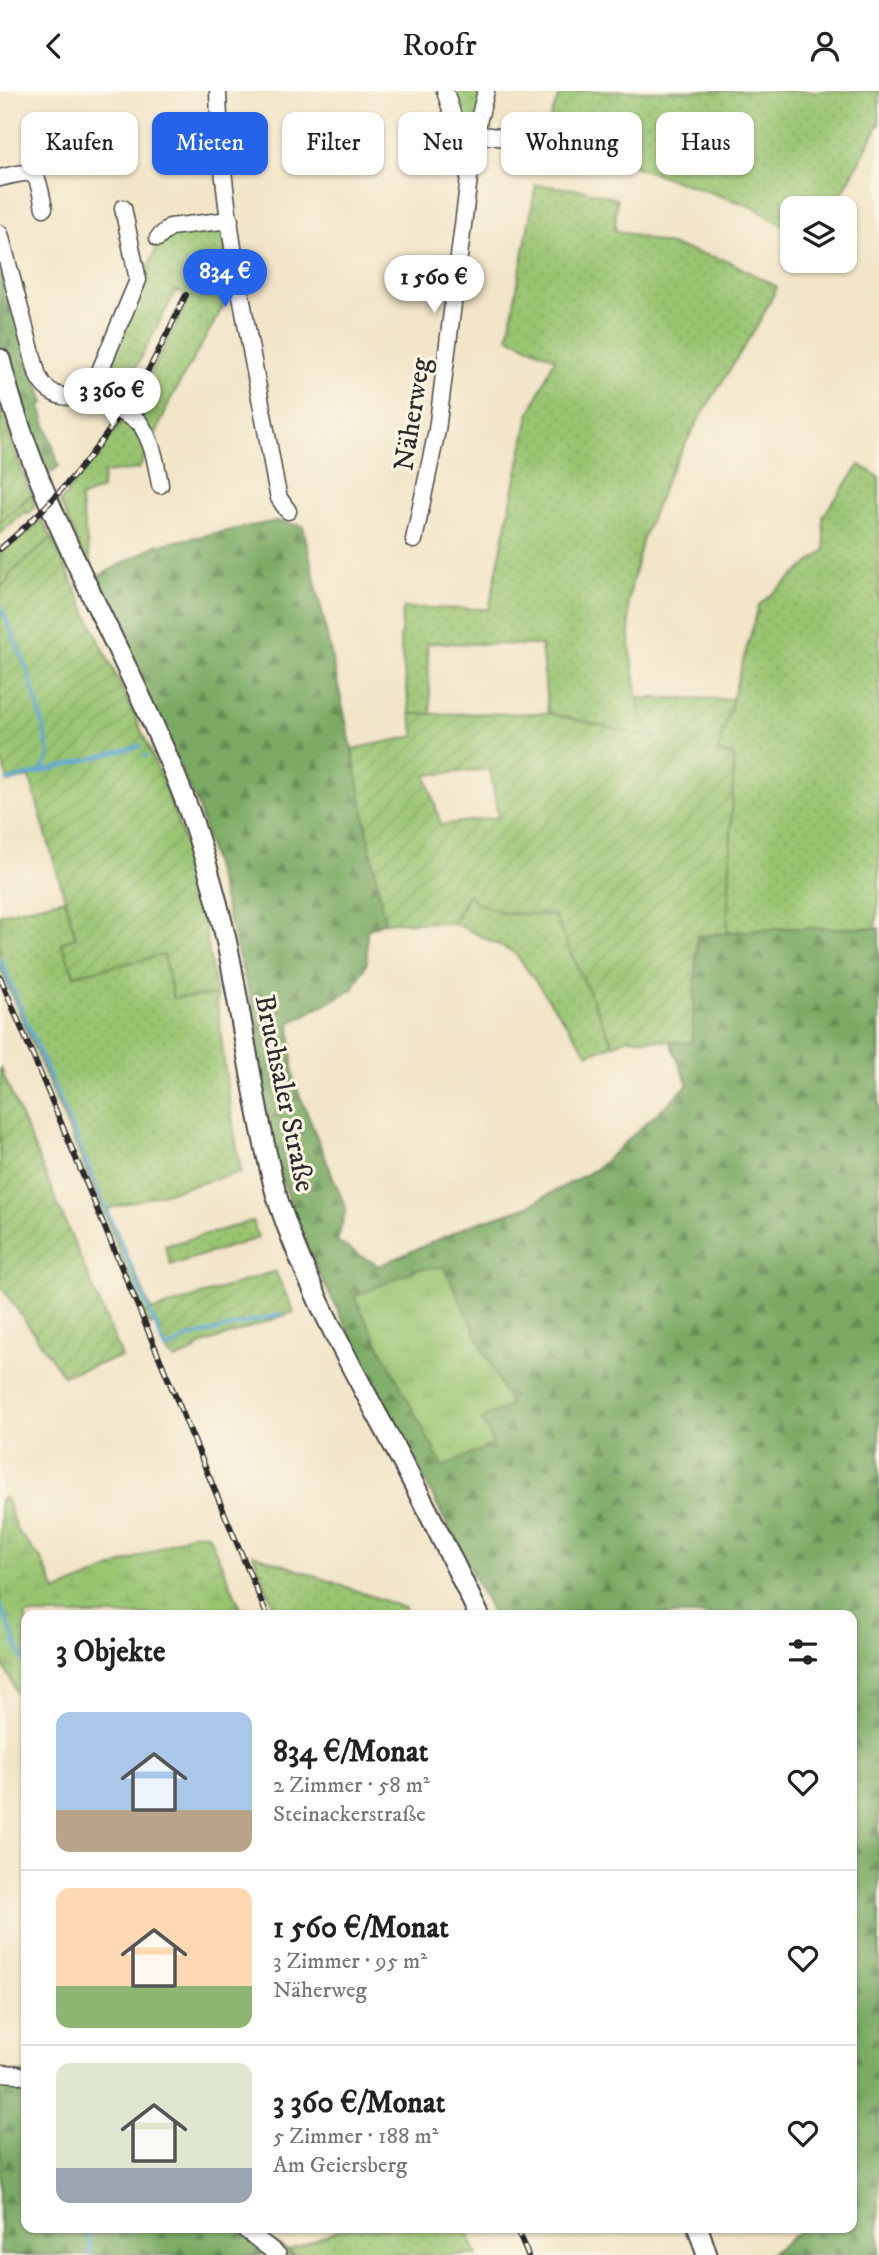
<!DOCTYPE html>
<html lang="de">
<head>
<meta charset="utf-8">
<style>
  body { margin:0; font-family:"IM FELL DW Pica",serif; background:#f2f2f2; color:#222; height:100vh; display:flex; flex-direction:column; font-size:26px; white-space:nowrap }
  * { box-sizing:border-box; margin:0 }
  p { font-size:23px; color:#767676 }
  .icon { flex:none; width:38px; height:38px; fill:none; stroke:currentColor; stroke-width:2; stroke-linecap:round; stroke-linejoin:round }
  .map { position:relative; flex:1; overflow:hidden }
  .panel { position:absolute; left:21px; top:1519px; width:836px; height:623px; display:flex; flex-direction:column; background:#fff; border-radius:14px; box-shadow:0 2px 5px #0004 }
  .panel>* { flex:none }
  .banner { position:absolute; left:21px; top:21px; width:838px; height:63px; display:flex; gap:14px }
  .buttons { position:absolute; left:780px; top:105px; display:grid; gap:14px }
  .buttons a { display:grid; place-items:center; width:77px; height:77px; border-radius:14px; background:#fff; box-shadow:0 2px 5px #0004; font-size:35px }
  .price { position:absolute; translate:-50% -60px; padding:0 16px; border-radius:24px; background:#fff; color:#222; font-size:23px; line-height:46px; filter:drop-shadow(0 2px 4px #0008) }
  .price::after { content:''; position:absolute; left:50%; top:42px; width:21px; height:16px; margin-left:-10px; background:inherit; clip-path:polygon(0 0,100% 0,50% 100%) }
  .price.current { background:#2563eb; color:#fff }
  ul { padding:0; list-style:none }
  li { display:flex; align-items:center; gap:21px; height:175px; padding:0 35px }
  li+li { border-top:2px solid #e0e0e0 }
  li span { display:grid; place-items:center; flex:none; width:196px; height:140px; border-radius:14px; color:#555 }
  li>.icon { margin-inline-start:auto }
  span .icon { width:84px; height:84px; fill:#fffc; stroke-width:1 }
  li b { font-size:30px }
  h2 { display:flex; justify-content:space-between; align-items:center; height:84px; padding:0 35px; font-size:30px }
  .pill { padding:0 24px; border-radius:14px; background:#fff; box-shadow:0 2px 5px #0004; font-size:24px; line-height:63px }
  .pill.current { background:#2563eb; color:#fff }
  header { display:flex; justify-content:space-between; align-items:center; height:91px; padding:0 35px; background:#fff; font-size:32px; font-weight:600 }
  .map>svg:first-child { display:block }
  .grass { fill:url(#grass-dots); stroke:#62784e; stroke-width:2 }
  .forest { fill:url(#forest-firs); stroke:#526a48; stroke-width:2 }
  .wetland { fill:url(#wetland-marsh); stroke:#62784e; stroke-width:2 }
  .park { fill:url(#park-tufts); stroke:#62784e; stroke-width:2 }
  .garden { fill:url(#garden-furrows); stroke:#62784e; stroke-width:2; fill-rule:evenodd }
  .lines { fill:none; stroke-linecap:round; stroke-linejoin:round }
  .stream { stroke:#61a8d7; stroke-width:3.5 }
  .minor-casing { stroke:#494743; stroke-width:19 }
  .major-casing { stroke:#494743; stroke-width:23 }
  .minor { stroke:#fff; stroke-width:16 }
  .major { stroke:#fff; stroke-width:19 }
  .rail-casing { stroke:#2b2b2b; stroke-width:6 }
  .rail { stroke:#fcf5e5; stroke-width:3.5; stroke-dasharray:10; stroke-linecap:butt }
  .minor-bridge-casing { stroke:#494743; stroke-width:19; stroke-linecap:butt }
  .minor-bridge { stroke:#fff; stroke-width:16 }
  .labels { text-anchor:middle; stroke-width:6; stroke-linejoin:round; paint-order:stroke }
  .street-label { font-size:28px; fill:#2b2b2b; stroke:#fcf5e5 }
</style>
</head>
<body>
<header><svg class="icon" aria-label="back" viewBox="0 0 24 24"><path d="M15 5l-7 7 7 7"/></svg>Roofr<svg class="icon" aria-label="person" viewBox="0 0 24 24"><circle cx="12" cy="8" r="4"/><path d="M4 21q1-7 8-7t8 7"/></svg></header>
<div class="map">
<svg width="879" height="2164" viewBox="0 0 879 2164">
  <defs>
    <pattern id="grass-dots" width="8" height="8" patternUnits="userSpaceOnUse" patternTransform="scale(1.75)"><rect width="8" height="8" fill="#99c572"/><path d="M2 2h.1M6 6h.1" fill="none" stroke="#84a963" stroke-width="1.8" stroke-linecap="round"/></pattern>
    <pattern id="forest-firs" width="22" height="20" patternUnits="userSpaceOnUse" patternTransform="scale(1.75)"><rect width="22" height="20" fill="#7aaa64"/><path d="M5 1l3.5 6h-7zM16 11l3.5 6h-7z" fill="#648b53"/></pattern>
    <pattern id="wetland-marsh" width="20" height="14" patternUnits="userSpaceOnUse" patternTransform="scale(1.75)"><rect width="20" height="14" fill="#99c572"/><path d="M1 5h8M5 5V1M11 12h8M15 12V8" fill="none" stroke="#84a963"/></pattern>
    <pattern id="park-tufts" width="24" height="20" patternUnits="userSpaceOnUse" patternTransform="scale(1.75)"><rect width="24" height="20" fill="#99c572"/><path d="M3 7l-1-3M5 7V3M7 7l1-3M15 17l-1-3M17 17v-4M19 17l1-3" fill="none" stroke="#84a963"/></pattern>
    <pattern id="garden-furrows" width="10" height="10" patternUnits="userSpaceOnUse" patternTransform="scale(1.75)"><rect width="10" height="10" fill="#99c572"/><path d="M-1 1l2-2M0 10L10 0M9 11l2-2" fill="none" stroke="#84a963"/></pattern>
  </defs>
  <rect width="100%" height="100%" fill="#fcf5e5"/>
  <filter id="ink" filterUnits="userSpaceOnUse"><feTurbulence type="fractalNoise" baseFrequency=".0143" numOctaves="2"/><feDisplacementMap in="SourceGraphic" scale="14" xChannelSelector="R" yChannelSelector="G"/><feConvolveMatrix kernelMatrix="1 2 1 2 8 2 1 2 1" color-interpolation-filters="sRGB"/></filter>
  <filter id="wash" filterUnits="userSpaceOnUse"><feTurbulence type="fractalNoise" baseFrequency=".00686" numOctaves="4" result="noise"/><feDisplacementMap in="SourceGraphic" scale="28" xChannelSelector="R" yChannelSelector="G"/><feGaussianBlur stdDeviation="1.57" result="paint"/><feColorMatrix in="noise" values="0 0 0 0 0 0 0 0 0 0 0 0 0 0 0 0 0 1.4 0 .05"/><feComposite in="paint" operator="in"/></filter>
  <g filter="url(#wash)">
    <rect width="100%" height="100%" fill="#f2e5c8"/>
    <path class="grass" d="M 445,0 L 486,0 L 475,44 L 456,41 Z
      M 561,0 L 879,0 L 879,33 L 843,101 L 831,117 L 793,117 L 793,141 L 753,116 L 610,67 L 542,47 Z
      M 536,94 L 584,99 L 617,108 L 615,139 L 728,170 L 777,196 L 760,230 L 696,333 L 667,387 L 642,450 L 628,510 L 631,564 L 641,624 L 657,649 L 548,622 L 541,554 L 427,552 L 431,624 L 410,623 L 400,551 L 403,517 L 489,518 L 529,324 L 555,267 L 508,246 Z
      M 223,134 L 232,200 L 170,309 L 154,348 L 127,320 L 144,295 L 190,206 L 176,199 L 131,286 L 114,313 L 95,301 L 160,148 L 166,142 Z
      M 124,326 L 136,333 L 149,356 L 139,378 L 104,382 L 101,398 L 80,407 L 93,488 L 60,411 L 68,403 L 67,401 L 110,347 Z
      M 860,374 L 879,386 L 879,809 L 875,838 L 787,837 L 727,842 L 734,665 L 717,661 L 759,514 L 825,459 L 823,425 Z
      M 32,403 L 35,416 L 28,423 L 25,421 L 0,443 L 0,431 Z
      M 42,429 L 52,447 L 8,485 L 10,488 L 0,497 L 0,463 Z
      M 468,802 L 504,822 L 554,824 L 613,954 L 588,963 L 515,862 L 454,832 Z
      M 65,808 L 76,847 L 61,852 L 164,864 L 173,907 L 216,904 L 228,1003 L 241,1081 L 110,1117 L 108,1121 L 152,1220 L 144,1225 L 104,1122 L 0,877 L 0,823 Z
      M 253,1130 L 258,1147 L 171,1174 L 165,1155 Z
      M 253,1463 L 405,1517 L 406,1524 L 277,1524 Z
      M 342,2137 L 466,2137 L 477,2164 L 294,2164 L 289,2159 Z"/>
    <path class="forest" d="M 0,154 L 44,313 L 40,315 L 59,375 L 43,388 L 9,294 L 0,257 Z
      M 276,430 L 303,435 L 352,658 L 385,831 L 367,839 L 367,871 L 353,898 L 290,932 L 294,990 L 346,1118 L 337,1151 L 379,1175 L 468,1135 L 526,1116 L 596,1078 L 688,994 L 670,951 L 692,952 L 697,844 L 787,837 L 879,837 L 879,2164 L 769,2164 L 803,2137 L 852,2137 L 852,1524 L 493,1524 L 306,1157 L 276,1070 L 263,1000 L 254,922 L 198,715 L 93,488 L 157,454 Z
      M 0,1980 L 26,1982 L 26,2137 L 253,2137 L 294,2164 L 0,2164 Z"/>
    <path class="wetland" d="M 6,1407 L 17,1440 L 41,1468 L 56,1501 L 194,1442 L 208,1443 L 244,1524 L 26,1524 L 26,1623 L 0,1565 L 0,1408 Z"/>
    <path class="park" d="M 444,1176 L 510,1314 L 482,1328 L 493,1353 L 443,1376 L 354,1206 L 418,1178 Z"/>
    <path class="garden" d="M 0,313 L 22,380 L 32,403 L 0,431 Z
      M 52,447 L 147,652 L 171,711 L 203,807 L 201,816 L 216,904 L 173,907 L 164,864 L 74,884 L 61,852 L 76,846 L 31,691 L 28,686 L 9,691 L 0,666 L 0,497 L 10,488 L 8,485 Z
      M 638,607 L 733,608 L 717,661 L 734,665 L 727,842 L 697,845 L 692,952 L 628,947 L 613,954 L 554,824 L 505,822 L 476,812 L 468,802 L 454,832 L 385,831 L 352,658 L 415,645 L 410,623 L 548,622 L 656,648 L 641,624 ZM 490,678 L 498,726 L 441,734 L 426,684 Z
      M 0,976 L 122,1266 L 63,1284 L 0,1194 Z
      M 275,1180 L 294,1221 L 203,1253 L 191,1262 L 175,1269 L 168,1262 L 154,1232 L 148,1234 L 144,1225 L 152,1220 Z"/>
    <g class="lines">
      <path class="stream" d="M 0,514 L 28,580 L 44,638 L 49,662 L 46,672 L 40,681
        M 145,665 L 147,665
        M 7,690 L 140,655
        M 0,868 L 166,1259 L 187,1247 L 281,1223
        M 0,1513 L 26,1576
        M 90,2137 L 90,2164"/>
    </g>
  </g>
  <g filter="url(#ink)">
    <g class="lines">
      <defs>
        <path id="minor" d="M 218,0 C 221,131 253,260 275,389 L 279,407 L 288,420
          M 456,41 L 549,52
          M 470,76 L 475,44 L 486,0
          M 0,87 C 39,77 36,80 44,117
          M 0,143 L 38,285 C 49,308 76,313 94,294 L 138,189 L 123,117
          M 158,147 L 170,136 L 230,129
          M 139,331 C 153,351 156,371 160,394
          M 414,449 L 437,339 L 470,79 L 445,0
          M 0,1982 L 17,1983 L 26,1986
          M 243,2137 L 278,2164"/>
        <path id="major" d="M 0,268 C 40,432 137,573 193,731 C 210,782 225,836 234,889 C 244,945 253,1000 265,1056 C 270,1076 273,1096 280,1115 C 307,1195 347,1268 387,1342 C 419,1402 450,1463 479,1524
          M 698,2137 L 707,2164"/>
      </defs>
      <use href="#minor" class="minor-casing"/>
      <use href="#major" class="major-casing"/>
      <use href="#minor" class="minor"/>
      <use href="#major" class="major"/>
      <defs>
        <path id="rail" d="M 0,458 C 55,412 101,356 139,295 C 157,266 171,234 186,204
          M 0,886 L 267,1524
          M 516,2137 L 528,2164"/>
      </defs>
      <use href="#rail" class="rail-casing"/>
      <use href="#rail" class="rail"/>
      <defs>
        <path id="minor-bridge" d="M 103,311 L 139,331"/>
      </defs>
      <use href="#minor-bridge" class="minor-bridge-casing"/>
      <use href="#minor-bridge" class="minor-bridge"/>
    </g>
  </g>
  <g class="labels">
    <g class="street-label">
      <text transform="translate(411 323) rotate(-81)" y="10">Näherweg</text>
      <text transform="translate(286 1002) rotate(78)" y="10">Bruchsaler Straße</text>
    </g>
  </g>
</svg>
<div class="buttons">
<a><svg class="icon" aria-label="layers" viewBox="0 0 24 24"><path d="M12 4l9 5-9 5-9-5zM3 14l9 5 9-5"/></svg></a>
</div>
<b class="price current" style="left:225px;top:218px">834 €</b>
<b class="price" style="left:434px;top:224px">1 560 €</b>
<b class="price" style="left:112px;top:337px">3 360 €</b>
<div class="banner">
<a class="pill">Kaufen</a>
<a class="pill current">Mieten</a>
<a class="pill">Filter</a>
<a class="pill">Neu</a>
<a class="pill">Wohnung</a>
<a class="pill">Haus</a>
</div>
<section class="panel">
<h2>3 Objekte<svg class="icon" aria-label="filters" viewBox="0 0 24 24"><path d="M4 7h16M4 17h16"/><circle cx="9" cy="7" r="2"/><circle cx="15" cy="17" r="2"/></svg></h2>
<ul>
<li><span style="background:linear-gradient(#a9c7e8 70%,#b9a48a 0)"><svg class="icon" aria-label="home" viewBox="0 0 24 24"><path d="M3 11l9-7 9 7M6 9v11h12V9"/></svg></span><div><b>834 €/Monat</b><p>2 Zimmer · 58 m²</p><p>Steinackerstraße</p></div><svg class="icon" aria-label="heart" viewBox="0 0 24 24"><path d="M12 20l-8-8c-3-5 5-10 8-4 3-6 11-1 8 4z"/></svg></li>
<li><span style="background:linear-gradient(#ffd9b3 70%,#8fb573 0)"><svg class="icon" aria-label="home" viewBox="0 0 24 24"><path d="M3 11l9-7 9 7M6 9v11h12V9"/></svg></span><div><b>1 560 €/Monat</b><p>3 Zimmer · 95 m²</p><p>Näherweg</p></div><svg class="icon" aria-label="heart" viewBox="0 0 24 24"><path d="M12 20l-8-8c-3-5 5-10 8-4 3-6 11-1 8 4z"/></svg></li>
<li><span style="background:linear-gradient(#dfe7d0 75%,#9aa5b1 0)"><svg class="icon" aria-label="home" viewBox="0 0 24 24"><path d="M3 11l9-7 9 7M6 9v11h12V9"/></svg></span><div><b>3 360 €/Monat</b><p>5 Zimmer · 188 m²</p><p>Am Geiersberg</p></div><svg class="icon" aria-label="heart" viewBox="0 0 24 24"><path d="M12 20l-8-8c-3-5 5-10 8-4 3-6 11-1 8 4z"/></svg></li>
</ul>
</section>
</div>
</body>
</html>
